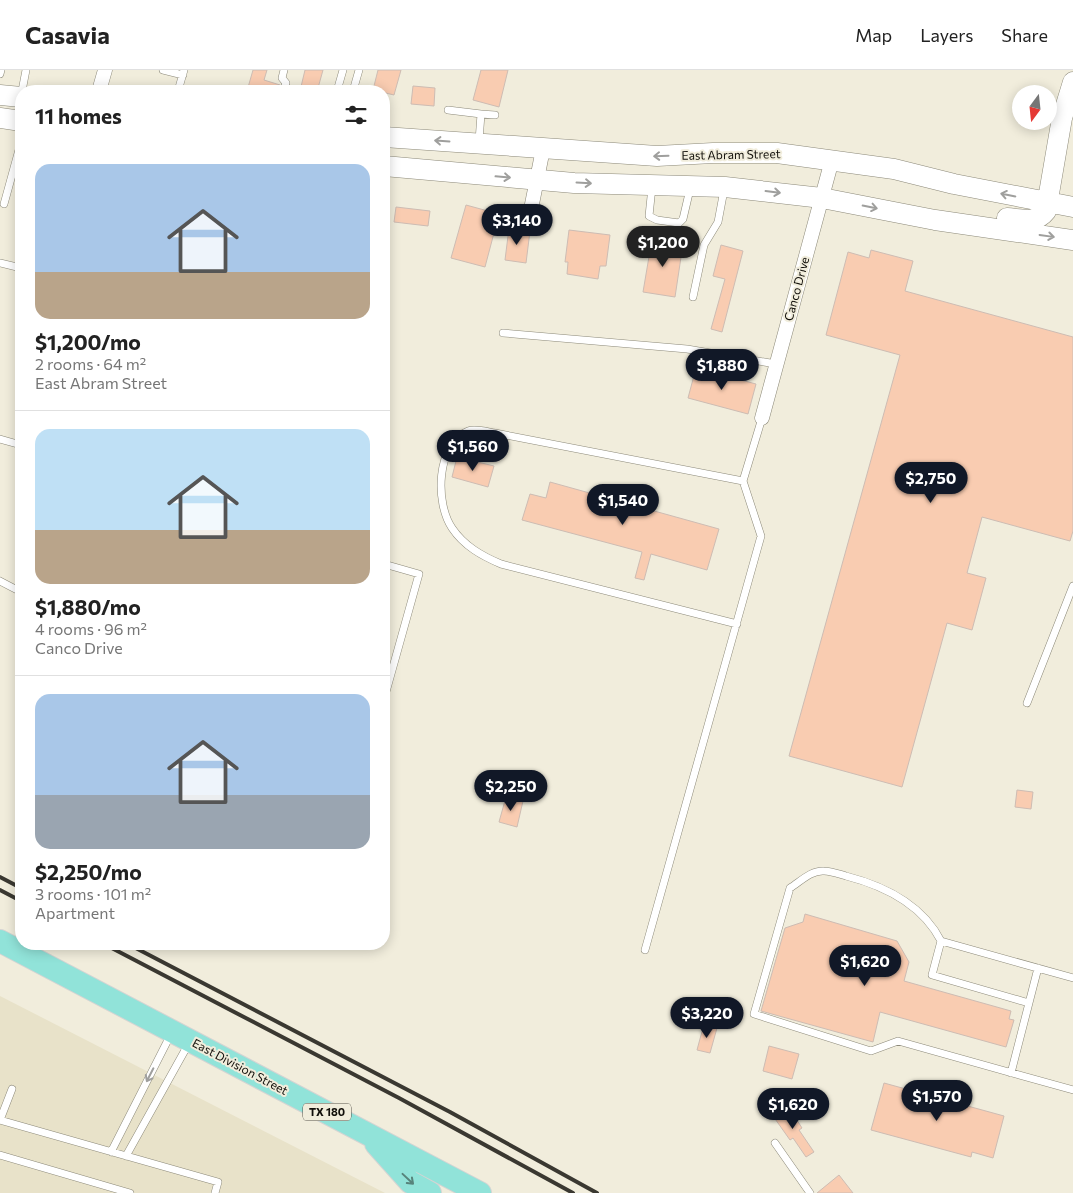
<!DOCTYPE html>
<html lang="en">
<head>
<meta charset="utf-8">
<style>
  body { margin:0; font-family:Commissioner,sans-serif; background:#f2f2f2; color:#222; height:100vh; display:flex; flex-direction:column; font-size:19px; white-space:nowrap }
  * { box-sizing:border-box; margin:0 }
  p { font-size:16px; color:#767676 }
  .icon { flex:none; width:28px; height:28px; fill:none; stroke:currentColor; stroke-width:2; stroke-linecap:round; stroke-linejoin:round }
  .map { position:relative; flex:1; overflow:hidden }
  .panel { position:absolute; left:15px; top:15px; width:375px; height:865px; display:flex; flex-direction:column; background:#fff; border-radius:20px; box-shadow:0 2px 12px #0003 }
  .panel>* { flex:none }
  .needle { width:32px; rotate:195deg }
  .buttons { position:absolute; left:1012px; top:15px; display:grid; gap:10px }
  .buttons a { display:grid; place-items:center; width:45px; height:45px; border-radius:50%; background:#fff; box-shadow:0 2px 12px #0003; font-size:25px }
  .price { position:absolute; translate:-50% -42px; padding:0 11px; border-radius:18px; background:#111827; color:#fff; font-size:16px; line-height:32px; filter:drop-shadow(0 1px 2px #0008) }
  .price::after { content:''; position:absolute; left:50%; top:30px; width:15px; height:11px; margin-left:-8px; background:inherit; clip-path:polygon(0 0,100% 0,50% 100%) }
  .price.on { background:#222; color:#fff }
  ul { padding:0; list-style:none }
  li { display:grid; align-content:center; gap:10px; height:265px; padding:0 20px }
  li+li { border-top:1px solid #e0e0e0 }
  li span { display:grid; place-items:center; height:155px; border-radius:15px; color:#555 }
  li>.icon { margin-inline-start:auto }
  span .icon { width:90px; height:90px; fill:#fffc; stroke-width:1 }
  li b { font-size:21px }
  h2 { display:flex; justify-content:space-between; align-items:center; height:60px; padding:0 20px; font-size:21px }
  header { display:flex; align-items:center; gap:30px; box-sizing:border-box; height:70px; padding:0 25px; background:#fff; border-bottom:1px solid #e0e0e0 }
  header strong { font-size:24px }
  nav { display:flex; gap:28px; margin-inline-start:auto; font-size:18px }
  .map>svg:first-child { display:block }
  .built { fill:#e8e2c9 }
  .building { fill:#f9ccb1; stroke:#cdbcb3 }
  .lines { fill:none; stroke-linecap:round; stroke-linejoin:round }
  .lane-casing { stroke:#8c8979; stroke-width:8 }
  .street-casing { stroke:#8c8979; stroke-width:15 }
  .secondary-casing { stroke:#8c8979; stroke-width:21 }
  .primary-casing { stroke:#d4d4d3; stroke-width:24 }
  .lane { stroke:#fff; stroke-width:7 }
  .street { stroke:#fff; stroke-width:14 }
  .secondary { stroke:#fff; stroke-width:20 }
  .primary { stroke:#91e3d9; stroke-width:22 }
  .rail { stroke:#3a3831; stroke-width:4 }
  .oneway { stroke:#9f9f9d }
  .oneway2 { stroke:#57837b }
  .labels { text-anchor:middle; stroke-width:4; stroke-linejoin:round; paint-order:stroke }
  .shield { fill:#f1eddc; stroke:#545148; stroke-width:1 }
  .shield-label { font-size:11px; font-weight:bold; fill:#100e09 }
  .street-label { font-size:12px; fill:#100e09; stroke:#f1eddc }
</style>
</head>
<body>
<header>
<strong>Casavia</strong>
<nav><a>Map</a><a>Layers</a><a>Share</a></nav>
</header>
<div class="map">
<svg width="1073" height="1123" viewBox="0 0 1073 1123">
  <rect width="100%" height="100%" fill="#f1eddc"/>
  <path class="built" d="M 0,926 L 385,1123 L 0,1123 Z"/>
  <path class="building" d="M 253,0 L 267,0 L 264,10 L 280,15 L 278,21 L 247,21 Z
    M 305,0 L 323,0 L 318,18 L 311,16 L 310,21 L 300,21 Z
    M 378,0 L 401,0 L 394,25 L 373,20 Z
    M 481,0 L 508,0 L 499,37 L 473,30 Z
    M 413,16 L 435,18 L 434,36 L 411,34 Z
    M 466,135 L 499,144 L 485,197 L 451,188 Z
    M 396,137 L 430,141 L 428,156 L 394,152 Z
    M 509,158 L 530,161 L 526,193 L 505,190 Z
    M 569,160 L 610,165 L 606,196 L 600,196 L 598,209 L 567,204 L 568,192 L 565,192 Z
    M 652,169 L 683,174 L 675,227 L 643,222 Z
    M 721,175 L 743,181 L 722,262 L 711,259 L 725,209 L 713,206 Z
    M 871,180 L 913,191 L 905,221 L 1073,267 L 1073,461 L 1070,471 L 982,447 L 967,503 L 986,508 L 972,560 L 947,553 L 902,717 L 789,686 L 900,285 L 826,265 L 848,182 L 869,188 Z
    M 696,298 L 756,314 L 748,344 L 688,328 Z
    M 457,387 L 494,396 L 488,417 L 452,407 Z
    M 550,412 L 719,459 L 707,500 L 651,484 L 644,510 L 635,508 L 642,482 L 522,450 L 530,424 L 546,428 Z
    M 1017,720 L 1033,722 L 1031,739 L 1015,737 Z
    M 506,727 L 523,731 L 517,757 L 499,752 Z
    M 805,844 L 897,871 L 909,892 L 904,911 L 1011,941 L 1009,949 L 1014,950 L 1006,977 L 880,942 L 873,972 L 761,941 L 785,858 L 803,852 Z
    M 704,954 L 717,958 L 710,983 L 697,980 Z
    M 769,976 L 799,984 L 792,1009 L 763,1001 Z
    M 884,1013 L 1004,1046 L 993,1088 L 972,1082 L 971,1087 L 871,1060 Z
    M 788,1036 L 802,1058 L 799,1060 L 814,1082 L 806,1087 L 793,1068 L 790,1070 L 773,1046 Z
    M 839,1105 L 853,1123 L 817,1123 Z"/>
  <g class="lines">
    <defs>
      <path id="lane" d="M 163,0 L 183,5
        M 0,4 L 1,0
        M 22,21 L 26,0
        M 178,21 L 184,0
        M 283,21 L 286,13 L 282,8 L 284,0
        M 337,21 L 343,0
        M 353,21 L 359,0
        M 448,40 L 481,44 L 479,71
        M 481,44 L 495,45
        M 652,117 L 649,146 L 657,150 L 679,153 L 683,149 L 690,119
        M 4,134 L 20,76 L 19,53
        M 0,193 L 21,198
        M 693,227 L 704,175 L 718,152 L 724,120
        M 503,263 L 687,279 L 776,294
        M 0,369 L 21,375
        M 384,494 L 419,504 L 384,629
        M 0,511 L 21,522
        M 737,554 L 501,494 C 482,486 464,476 452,458 C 435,433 436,374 468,361 C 475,358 488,362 495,363 L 743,411
        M 1027,633 L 1073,516
        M 941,871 L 932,905 L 1029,933 L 1011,1003
        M 645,880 L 761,466 L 743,411 L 762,348
        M 1073,908 L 941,871 C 922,834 885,816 846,806 C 839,804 831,801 824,801 C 811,800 800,812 790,818 L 754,944 L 871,981 L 898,971 L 1073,1020
        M 1029,933 L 1038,898
        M 0,1050 L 218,1112 L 215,1123
        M 0,1050 L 12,1019
        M 775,1073 L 810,1123
        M 111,1082 L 171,964
        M 0,1085 L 130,1123
        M 126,1086 L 189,973"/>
      <path id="street" d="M 99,21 L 105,0
        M 530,144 L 543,79
        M 762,348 L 832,90"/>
      <path id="secondary" d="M 0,25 L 21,27
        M 0,48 L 21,51
        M 384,67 L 657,86 L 713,83 L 777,83 L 894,99 L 954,114 L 1073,137
        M 384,96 L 574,113 L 725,117 L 822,128 L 935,150 L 1073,170
        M 1007,148 C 1022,149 1036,154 1046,141 L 1062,48 L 1073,12"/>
      <path id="primary" d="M 0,871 L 480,1123
        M 376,1074 L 410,1112 L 430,1123"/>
    </defs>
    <use href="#lane" class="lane-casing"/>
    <use href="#street" class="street-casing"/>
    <use href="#secondary" class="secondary-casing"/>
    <use href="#primary" class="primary-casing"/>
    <use href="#lane" class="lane"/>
    <use href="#street" class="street"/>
    <use href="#secondary" class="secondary"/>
    <use href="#primary" class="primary"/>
    <path class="rail" d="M 0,807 L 21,818
      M 0,820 L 21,831
      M 104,874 L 399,1028 L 573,1123
      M 128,874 L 450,1042 L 597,1123"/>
  </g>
  <defs><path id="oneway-shaft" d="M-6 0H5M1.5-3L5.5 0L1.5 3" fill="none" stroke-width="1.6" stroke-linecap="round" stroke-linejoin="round" transform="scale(1.25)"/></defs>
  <g class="oneway">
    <use href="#oneway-shaft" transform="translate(442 71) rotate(-176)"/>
    <use href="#oneway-shaft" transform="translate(661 86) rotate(178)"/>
    <use href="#oneway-shaft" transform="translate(503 107) rotate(5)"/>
    <use href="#oneway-shaft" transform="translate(584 113) rotate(3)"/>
    <use href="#oneway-shaft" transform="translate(773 122) rotate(7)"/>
    <use href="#oneway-shaft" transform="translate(1008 125) rotate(-169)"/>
    <use href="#oneway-shaft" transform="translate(870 137) rotate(11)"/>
    <use href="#oneway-shaft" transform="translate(1047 166) rotate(8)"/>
    <use href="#oneway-shaft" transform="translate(150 1005) rotate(117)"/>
  </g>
  <use class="oneway2" href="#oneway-shaft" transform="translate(408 1109) rotate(43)"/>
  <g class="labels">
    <rect class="shield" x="303" y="1033.5" width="48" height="17" rx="4"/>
    <g class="shield-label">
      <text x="327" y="1046">TX 180</text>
    </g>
    <g class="street-label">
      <text transform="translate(731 85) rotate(-1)" y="4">East Abram Street</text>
      <text transform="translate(797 219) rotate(-75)" y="4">Canco Drive</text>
      <text transform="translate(240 997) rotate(28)" y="4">East Division Street</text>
    </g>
  </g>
</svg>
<div class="buttons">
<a><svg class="needle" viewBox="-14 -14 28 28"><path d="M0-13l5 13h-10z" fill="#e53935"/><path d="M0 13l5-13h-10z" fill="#767676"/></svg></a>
</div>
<b class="price" style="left:517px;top:176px">$3,140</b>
<b class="price on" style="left:663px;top:198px">$1,200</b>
<b class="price" style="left:722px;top:321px">$1,880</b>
<b class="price" style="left:473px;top:402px">$1,560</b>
<b class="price" style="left:931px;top:434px">$2,750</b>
<b class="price" style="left:623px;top:456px">$1,540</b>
<b class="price" style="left:511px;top:742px">$2,250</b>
<b class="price" style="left:865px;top:917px">$1,620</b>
<b class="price" style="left:707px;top:969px">$3,220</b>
<b class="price" style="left:937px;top:1052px">$1,570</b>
<b class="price" style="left:793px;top:1060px">$1,620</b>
<section class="panel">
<h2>11 homes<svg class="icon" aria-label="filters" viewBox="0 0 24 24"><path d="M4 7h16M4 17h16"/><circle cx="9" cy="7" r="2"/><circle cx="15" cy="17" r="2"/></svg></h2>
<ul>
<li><span style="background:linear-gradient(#a9c7e8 70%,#b9a48a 0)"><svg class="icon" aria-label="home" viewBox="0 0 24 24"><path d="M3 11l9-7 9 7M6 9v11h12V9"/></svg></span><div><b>$1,200/mo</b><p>2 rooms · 64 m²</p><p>East Abram Street</p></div></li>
<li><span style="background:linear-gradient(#bfe0f5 65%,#b9a48a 0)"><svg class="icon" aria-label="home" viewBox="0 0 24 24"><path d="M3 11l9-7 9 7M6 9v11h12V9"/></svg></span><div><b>$1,880/mo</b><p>4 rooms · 96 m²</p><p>Canco Drive</p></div></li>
<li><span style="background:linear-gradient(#a9c7e8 65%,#9aa5b1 0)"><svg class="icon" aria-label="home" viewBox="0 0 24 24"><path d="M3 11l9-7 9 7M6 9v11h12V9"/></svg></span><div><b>$2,250/mo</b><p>3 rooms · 101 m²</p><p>Apartment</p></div></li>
</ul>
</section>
</div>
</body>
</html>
